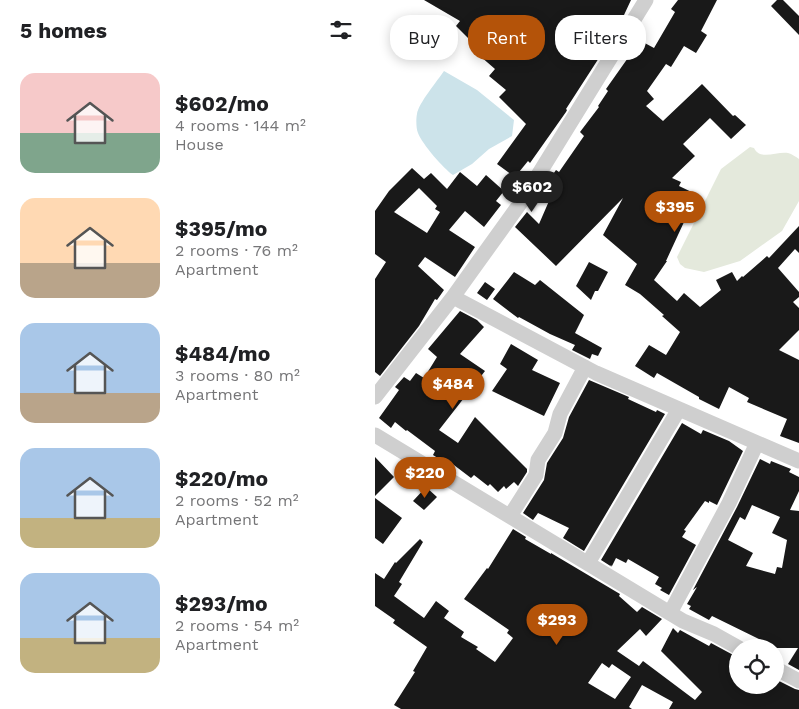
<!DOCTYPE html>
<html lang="en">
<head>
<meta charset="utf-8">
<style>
  body { margin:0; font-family:"Work Sans",sans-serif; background:#f6f6f6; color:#202124; height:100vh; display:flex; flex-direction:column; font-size:19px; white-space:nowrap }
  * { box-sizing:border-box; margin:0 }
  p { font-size:16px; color:#757577 }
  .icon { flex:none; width:28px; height:28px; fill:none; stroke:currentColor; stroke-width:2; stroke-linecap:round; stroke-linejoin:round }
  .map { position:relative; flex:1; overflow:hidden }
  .sheet { display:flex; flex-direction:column; background:#fff; width:375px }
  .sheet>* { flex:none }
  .hud { position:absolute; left:15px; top:15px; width:334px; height:45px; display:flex; gap:10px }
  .tools { position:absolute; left:354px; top:639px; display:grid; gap:10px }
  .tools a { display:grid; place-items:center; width:55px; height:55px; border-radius:50%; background:#fff; box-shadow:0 2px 12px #0003; font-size:25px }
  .price { position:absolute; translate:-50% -42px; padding:0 11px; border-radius:18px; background:#b45309; color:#fff; font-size:16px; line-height:32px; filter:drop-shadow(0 1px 2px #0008) }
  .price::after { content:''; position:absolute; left:50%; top:30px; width:15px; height:11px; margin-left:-8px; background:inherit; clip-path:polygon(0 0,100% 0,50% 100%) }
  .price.current { background:#222; color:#fff }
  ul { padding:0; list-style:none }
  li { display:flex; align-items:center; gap:15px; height:125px; padding:0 20px }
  li span { display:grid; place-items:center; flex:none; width:140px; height:100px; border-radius:15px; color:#555 }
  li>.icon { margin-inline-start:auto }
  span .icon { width:60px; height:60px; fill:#fffc; stroke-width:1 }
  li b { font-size:21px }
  h2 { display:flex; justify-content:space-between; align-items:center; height:60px; padding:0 20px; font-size:21px }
  .chip { padding:0 18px; border-radius:20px; background:#fff; box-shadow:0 2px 12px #0003; font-size:18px; line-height:45px }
  .chip.current { background:#b45309; color:#fff }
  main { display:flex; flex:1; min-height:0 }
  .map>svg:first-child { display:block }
  .green { fill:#e4e9dc }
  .water { fill:#cce3ea }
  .building { fill:#191919; fill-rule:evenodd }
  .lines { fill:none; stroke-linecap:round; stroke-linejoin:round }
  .minor { stroke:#cfcfcf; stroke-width:15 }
</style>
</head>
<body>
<main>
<section class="sheet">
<h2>5 homes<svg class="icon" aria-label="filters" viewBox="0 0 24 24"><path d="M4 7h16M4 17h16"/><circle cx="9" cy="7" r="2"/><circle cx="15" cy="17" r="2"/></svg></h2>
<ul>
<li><span style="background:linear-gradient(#f6c9c9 60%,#7fa58c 0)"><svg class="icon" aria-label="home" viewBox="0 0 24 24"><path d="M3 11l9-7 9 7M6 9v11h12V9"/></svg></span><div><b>$602/mo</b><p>4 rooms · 144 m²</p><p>House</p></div></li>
<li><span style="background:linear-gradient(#ffd9b3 65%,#b9a48a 0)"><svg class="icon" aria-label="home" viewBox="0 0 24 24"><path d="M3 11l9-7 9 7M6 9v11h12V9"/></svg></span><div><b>$395/mo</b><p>2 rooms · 76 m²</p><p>Apartment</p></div></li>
<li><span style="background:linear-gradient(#a9c7e8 70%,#b9a48a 0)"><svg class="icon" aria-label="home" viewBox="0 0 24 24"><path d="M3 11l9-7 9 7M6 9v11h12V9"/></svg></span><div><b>$484/mo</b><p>3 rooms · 80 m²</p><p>Apartment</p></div></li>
<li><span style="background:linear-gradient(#a9c7e8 70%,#c2b280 0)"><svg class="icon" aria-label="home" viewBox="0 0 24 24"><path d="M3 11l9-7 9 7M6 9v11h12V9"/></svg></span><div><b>$220/mo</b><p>2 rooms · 52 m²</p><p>Apartment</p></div></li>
<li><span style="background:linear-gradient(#a9c7e8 65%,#c2b280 0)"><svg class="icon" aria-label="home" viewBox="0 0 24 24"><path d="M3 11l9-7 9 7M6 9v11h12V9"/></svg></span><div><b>$293/mo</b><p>2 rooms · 54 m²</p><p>Apartment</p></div></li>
</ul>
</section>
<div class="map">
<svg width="424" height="709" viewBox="0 0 424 709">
  <rect width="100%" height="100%" fill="#fff"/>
  <path class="green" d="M 375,147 L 379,148 C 385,161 402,151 413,153 C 417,154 421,157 424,159 L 424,201 L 407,231 L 365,261 L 329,272 L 310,268 L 305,264 L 302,257 L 346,169 Z"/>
  <path class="water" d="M 69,71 L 102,90 L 139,120 L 137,136 L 114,149 L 97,164 L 78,175 C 69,169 47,144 43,133 C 41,129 41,118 42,114 C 43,104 63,80 69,71 Z"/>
  <path class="building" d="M 49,0 L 256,0 L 242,30 L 191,109 L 192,110 L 191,112 L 155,163 L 153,161 L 140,177 L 122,164 L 151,124 L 124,97 L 131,90 L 114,76 L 120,69 L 105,56 L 108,53 L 81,26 L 85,21 Z
    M 303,0 L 342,0 L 326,31 L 332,35 L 321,53 L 309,46 L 296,67 L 291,64 L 272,91 L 279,99 L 271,106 L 288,121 L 327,84 L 358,116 L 360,115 L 371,125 L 356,139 L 335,118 L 308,144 L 320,156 L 297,178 L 306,182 L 304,186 L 325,196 L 312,223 L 309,222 L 291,261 L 292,261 L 279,280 L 302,301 L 309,293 L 325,307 L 346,290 L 341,280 L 357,272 L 362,281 L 367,276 L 368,277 L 392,256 L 394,258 L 424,226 L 424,253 L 420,249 L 403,268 L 424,292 L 424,297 L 418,302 L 424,308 L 424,330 L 404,350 L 424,360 L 424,443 L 405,436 L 412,419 L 372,402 L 374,398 L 354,387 L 344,409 L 324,399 L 324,397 L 282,373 L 279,378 L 260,366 L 274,345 L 291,355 L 305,332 L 287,316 L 289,315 L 265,294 L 250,285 L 262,264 L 228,235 L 248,198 L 181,266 L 140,227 L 152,212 L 164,224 L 174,201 L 164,194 L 181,170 L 184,172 L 209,136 L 205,132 L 224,107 L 223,106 L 233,91 L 231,89 L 255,55 L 258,57 L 266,41 L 279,48 L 300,12 L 296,9 Z
    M 402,0 L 408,0 L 424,16 L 424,35 L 396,6 Z
    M 37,168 L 49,179 L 56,173 L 72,189 L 85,172 L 102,186 L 111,175 L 129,191 L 121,201 L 126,205 L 109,227 L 90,211 L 74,230 L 100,247 L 80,277 L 50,257 L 43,266 L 69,290 L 62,300 L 60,299 L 44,326 L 5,376 L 0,372 L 0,279 L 11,262 L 0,254 L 0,211 L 14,191 ZM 44,188 L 62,206 L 60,209 L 65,212 L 52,233 L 19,212 Z
    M 214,262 L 233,272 L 223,291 L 220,291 L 216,300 L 201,286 Z
    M 139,272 L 160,285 L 165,280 L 209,315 L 200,333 L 227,348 L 223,356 L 217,354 L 215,359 L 197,350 L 200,345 L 175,334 L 144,317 L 143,318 L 118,299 Z
    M 110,282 L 120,289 L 112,300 L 102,293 Z
    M 85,311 L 102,320 L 109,327 L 85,354 L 110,371 L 64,430 L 83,443 L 100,417 L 152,469 L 152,472 L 143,486 L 139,482 L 131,489 L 129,486 L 123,492 L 115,484 L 113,486 L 99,475 L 96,478 L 71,459 L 69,462 L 58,455 L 60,451 L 32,430 L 31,431 L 20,422 L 16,428 L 4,418 L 24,390 L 20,387 L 29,377 L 35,381 L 41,373 L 49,378 L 62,357 L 53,349 Z
    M 136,344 L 163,360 L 157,370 L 185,383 L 169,416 L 117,391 L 132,369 L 125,364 Z
    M 214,380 L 254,397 L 253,399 L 281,412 L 282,410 L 290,414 L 209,551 L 188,538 L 194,528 L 163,513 L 158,520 L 148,513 L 169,480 L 172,463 L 188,438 L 194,417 Z
    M 307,423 L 326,434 L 328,430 L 354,441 L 368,451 L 342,505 L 334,501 L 334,503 L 330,501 L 309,530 L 311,531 L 307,537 L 321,545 L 294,595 L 285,590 L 287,588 L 280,584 L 284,577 L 253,559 L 251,563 L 241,558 L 237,566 L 235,565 L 237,567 L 226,560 Z
    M 0,457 L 19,477 L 0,496 Z
    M 385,459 L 395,464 L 396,461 L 416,469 L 414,472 L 424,477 L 424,491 L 415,510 L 424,511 L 424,670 L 413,664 L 423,648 L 402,648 L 337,616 L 334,620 L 314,609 L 316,606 L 312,604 L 322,587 L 318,590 L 362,507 ZM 377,505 L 405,517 L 397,533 L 412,540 L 407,568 L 402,567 L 400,574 L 371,566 L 378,553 L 353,540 L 365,517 L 370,520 Z
    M 51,487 L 62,497 L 49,510 L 38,501 Z
    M 0,498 L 27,518 L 8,544 L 0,538 Z
    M 138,529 L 151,537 L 150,539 L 176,554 L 176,553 L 245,594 L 244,596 L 262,612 L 267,607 L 287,619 L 271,636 L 265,629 L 242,651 L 264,666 L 268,661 L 320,700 L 327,692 L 286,651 L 298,628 L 303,633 L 305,630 L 334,646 L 336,643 L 362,657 L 362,685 L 400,685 L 400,679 L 420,689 L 424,690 L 424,709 L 294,709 L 298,702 L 267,685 L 254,707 L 257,709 L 26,709 L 19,705 L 40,672 L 38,671 L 52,647 L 18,623 L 20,620 L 0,606 L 0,573 L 9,579 L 20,562 L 21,563 L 45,539 L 48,542 L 24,582 L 27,584 L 19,596 L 49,618 L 61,601 L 74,611 L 69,618 L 89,632 L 86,637 L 103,647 L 101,649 L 120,662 L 138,638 L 132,633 L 134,630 L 89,599 L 112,568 L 113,569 ZM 227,663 L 234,668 L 237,664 L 256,677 L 240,699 L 213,683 Z"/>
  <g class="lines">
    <path class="minor" d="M 78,297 L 221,373 L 424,461
      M 0,397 L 78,297 L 149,198 L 271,0
      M 0,435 L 308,621 L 339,634 L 364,648
      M 135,516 L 161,475 L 163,460 L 180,433 L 185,414 L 210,367
      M 213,563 L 304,409
      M 295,613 L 354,503 L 382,443
      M 400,668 L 424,681"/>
  </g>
</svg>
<div class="tools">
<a><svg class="icon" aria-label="locate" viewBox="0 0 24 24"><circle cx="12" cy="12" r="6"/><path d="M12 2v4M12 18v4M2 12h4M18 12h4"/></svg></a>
</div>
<b class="price current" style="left:157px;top:213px">$602</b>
<b class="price" style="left:300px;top:233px">$395</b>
<b class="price" style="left:78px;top:410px">$484</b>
<b class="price" style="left:50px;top:499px">$220</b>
<b class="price" style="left:182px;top:646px">$293</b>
<div class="hud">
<a class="chip">Buy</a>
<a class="chip current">Rent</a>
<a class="chip">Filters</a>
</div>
</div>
</main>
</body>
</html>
